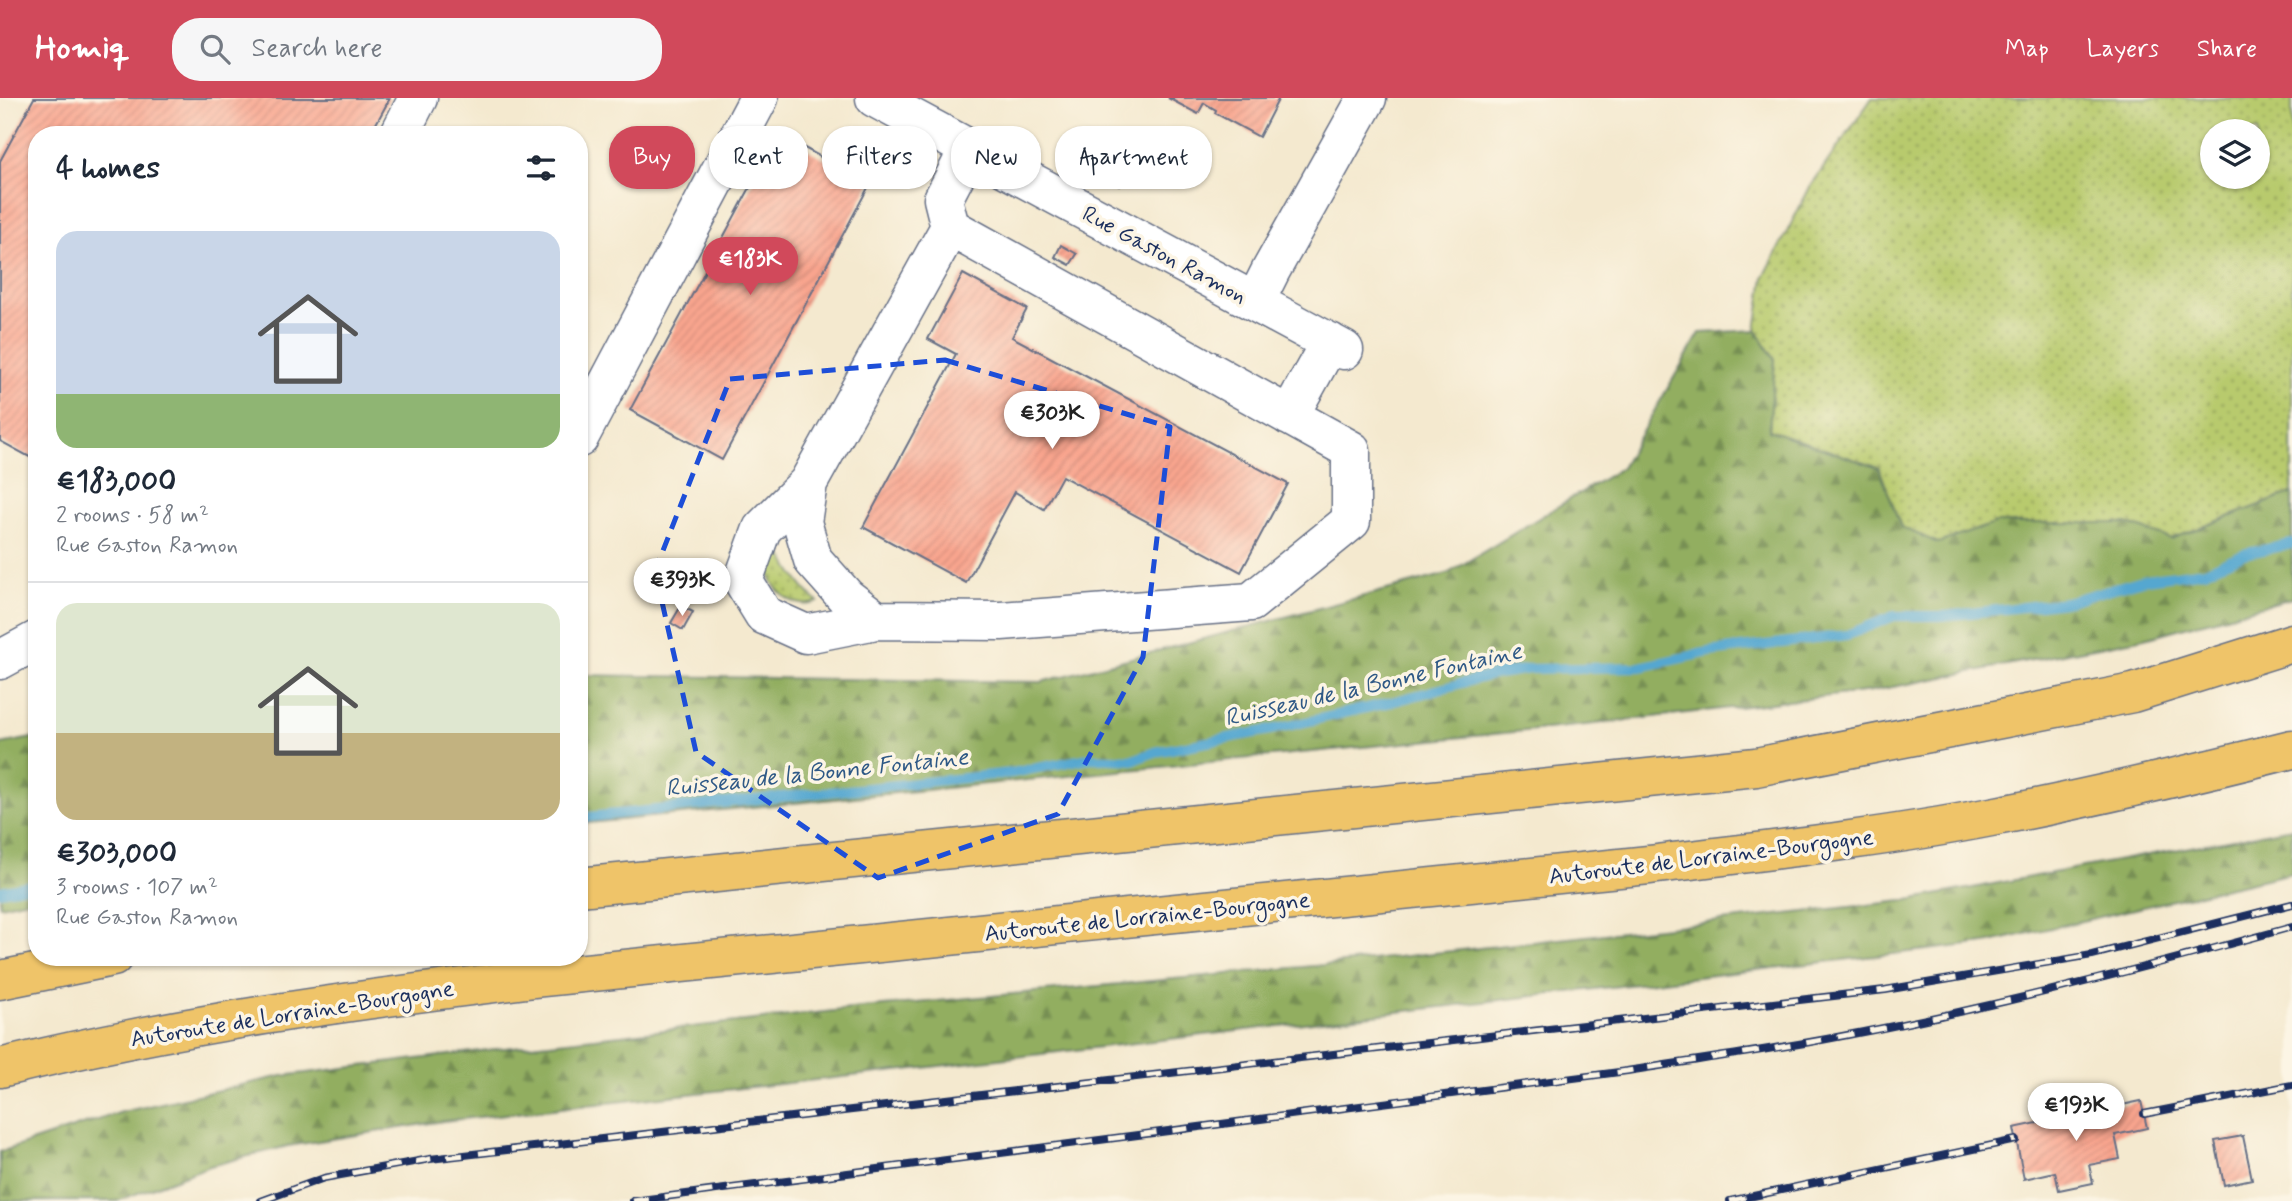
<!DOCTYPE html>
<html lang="en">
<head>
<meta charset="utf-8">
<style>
  body { margin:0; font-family:Mynerve,sans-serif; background:#f6f6f7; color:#1f2937; height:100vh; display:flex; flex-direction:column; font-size:26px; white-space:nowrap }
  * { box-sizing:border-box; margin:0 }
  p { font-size:23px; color:#747a83 }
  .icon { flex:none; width:38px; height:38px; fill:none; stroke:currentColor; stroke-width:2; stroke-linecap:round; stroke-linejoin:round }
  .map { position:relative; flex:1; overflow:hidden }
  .details { position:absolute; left:28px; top:28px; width:560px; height:840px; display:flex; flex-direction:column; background:#fff; border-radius:28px; box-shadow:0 2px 5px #0004 }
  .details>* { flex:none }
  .top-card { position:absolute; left:609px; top:28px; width:665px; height:63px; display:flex; gap:14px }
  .tools { position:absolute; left:2200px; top:21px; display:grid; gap:14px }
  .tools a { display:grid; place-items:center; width:70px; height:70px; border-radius:50%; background:#fff; box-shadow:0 2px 5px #0004; font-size:35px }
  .price { position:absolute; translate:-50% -60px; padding:0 16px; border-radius:24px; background:#fff; color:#222; font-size:23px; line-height:46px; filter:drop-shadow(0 2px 4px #0008) }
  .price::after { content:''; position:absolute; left:50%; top:42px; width:21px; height:16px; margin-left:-10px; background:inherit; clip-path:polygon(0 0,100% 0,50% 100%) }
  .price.current { background:#d1495b; color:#fff }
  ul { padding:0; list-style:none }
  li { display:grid; align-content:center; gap:14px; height:371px; padding:0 28px }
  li+li { border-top:2px solid #e0e1e3 }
  li span { display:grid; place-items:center; height:217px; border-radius:21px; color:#555 }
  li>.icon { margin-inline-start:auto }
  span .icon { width:126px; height:126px; fill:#fffc; stroke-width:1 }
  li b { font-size:30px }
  h2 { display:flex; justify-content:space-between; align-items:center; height:84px; padding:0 28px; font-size:30px }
  .chip { padding:0 24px; border-radius:28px; background:#fff; box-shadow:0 2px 5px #0004; font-size:24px; line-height:63px }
  .chip.current { background:#d1495b; color:#fff }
  header { display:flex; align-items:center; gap:42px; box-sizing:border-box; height:98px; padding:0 35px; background:#d1495b; color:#fff }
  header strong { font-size:33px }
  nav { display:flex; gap:38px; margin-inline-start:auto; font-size:24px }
  .search { width:490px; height:63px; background:#f6f6f7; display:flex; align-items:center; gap:18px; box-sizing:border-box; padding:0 24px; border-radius:28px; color:#747a83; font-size:26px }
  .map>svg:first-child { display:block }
  .grass { fill:url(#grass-dots); stroke:#6a7c66; stroke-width:2; fill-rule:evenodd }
  .forest { fill:url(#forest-firs); stroke:#566e5f; stroke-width:2 }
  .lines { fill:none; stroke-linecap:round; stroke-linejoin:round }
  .stream { stroke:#55a7d0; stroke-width:10 }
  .building { fill:url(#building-hatch) }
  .minor-casing { stroke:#677086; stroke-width:41 }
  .highway-casing { stroke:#677086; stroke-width:41 }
  .minor { stroke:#fff; stroke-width:38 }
  .highway { stroke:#efc469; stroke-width:38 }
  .rail-casing { stroke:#1b2f5e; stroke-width:8 }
  .rail { stroke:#fcf5e5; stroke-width:5; stroke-dasharray:16; stroke-linecap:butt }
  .marked { fill:none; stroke:#1d4ed8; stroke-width:5; stroke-dasharray:14 9; stroke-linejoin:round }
  .labels { text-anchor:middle; stroke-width:7; stroke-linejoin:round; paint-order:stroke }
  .street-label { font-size:23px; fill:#1b2f5e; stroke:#fcf5e5 }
  .water-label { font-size:24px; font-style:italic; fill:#2f5986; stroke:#fcf5e5 }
</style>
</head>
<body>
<header>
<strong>Homiq</strong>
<div class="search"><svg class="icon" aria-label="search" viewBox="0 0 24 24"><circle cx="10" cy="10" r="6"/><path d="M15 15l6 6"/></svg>Search here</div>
<nav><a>Map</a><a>Layers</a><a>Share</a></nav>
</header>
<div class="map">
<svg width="2292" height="1103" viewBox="0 0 2292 1103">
  <defs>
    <pattern id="grass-dots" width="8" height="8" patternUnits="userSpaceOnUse" patternTransform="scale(1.75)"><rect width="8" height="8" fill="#b8ca6d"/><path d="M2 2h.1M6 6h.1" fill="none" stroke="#95a45d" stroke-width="1.8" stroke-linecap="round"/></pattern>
    <pattern id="forest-firs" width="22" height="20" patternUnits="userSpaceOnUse" patternTransform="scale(1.75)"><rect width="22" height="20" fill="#92ae60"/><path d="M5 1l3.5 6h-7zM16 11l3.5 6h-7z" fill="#768e52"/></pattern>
    <pattern id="building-hatch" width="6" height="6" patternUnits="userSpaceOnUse" patternTransform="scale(1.75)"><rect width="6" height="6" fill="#f9a58e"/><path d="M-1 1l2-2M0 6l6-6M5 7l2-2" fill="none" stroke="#d58e7d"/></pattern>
  </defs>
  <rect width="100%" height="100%" fill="#fcf5e5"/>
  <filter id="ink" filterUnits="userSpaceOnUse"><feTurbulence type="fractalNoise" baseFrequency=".0143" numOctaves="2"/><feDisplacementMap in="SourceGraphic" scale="14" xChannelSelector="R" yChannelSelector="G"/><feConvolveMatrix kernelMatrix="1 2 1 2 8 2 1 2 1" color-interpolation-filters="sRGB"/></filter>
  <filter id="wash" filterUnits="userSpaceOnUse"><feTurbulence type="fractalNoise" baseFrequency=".00686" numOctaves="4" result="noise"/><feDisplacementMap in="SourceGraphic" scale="28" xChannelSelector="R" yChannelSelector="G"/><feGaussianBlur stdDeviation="1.57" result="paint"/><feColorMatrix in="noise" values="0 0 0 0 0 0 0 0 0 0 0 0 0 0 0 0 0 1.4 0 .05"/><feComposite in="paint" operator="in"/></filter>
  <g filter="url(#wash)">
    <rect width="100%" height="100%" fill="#f4e9cf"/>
    <path class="grass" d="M 1872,0 L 2292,0 L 2292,395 L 2171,441 L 2126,425 L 1996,425 L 1938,446 L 1900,429 L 1879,370 L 1769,332 L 1775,262 L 1756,232 L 1764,179 L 1810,89 ZM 2212,33 L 2258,33 L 2258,79 L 2212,79 Z
      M 778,447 C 786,467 801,490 818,504 C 795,514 768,491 768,467 C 768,458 773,453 778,447 Z"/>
    <path class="forest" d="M 1756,232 L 1775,262 L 1769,332 L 1879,370 L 1901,429 L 1938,445 L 1996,425 L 2126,425 L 2171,441 L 2292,395 L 2292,500 L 2145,540 L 1872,593 L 1586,627 L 579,726 L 579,577 L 1041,584 L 1447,476 L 1621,370 L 1700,235 Z
      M 37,639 L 37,800 L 0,808 L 0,646 Z
      M 2292,730 L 2292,775 L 1986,845 L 888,974 L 443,1023 L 288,1048 L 210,1068 L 117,1103 L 0,1103 L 0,1054 L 122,1014 L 282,978 L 496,951 L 851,911 L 1334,866 L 1903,803 Z"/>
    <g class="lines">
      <path class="stream" d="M 579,720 L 1012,675 L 1089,660 L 1133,662 L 1155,654 L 1275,631 L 1384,606 L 1492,577 L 1530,571 L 1640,569 L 1709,554 L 1847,537 L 1894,518 L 1945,518 L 2066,504 L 2146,481 L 2205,473 L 2243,456 L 2292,446
        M 0,793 L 37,786"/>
    </g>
    <g id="blocks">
      <path class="building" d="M 34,0 L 390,0 L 370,37 L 37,37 L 37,363 L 0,343 L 0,63 Z
        M 1168,0 L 1279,0 L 1259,39 L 1215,15 L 1216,12 L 1204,5 L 1198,16 Z
        M 779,36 L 870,86 L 722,362 L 630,312 Z
        M 1089,42 L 1112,55 L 1107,65 L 1083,52 Z
        M 1108,69 L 1125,79 L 1119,88 L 1102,78 Z
        M 1061,147 L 1077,156 L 1070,167 L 1055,159 Z
        M 963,176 L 1027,211 L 1012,239 L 1288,386 L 1241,474 L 1062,378 L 1044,411 L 1015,394 L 966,485 L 863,429 L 956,256 L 928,241 Z
        M 681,508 L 693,514 L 683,532 L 671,525 Z
        M 2141,1003 L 2147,1030 L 2115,1037 L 2120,1061 L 2089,1067 L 2093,1085 L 2059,1092 L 2055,1074 L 2024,1081 L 2014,1030 Z
        M 2243,1038 L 2252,1081 L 2224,1087 L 2215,1043 Z"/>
    </g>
  </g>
  <g filter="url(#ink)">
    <use href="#blocks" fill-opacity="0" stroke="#677086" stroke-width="2"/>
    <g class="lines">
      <defs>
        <path id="minor" d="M 875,0 L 1344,252
          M 399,37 L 418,0
          M 1255,204 L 1271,172 L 1367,0
          M 1289,318 L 1330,244
          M 579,340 L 759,0
          M 808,385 L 950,129 L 943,101 L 969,51
          M 876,522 L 846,499 L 813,462 L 802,424 L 808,385 L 762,431 L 743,483 L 764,517 L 806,536 L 876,522 L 1001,523 L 1251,504 L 1351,423 L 1351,352 L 950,129
          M 0,562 L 37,542"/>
        <path id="highway" d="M 579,789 L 1756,669 L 2133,595 L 2292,545
          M 0,882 L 113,859
          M 0,970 C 177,926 354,902 535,880 L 1649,767 C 1763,753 1878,741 1991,719 C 2092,700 2192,676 2292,651"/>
      </defs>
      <use href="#minor" class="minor-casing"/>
      <use href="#highway" class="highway-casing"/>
      <use href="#minor" class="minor"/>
      <use href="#highway" class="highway"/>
      <defs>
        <path id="rail" d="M 2144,1016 L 2292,987
          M 261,1103 L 324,1080 L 430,1061 L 1885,892 L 2092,857 L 2292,806
          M 633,1103 L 1627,973 C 1695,962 1764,953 1832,940 C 1987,911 2140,871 2292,829
          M 1730,1103 L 2016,1042"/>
      </defs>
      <use href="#rail" class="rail-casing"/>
      <use href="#rail" class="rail"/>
    </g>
  </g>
  <path class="marked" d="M 945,262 L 1170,329 L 1143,559 L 1058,716 L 878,780 L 696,654 L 655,473 L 730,281 Z"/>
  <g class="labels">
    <g class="street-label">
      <text transform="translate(1165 156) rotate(28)" y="8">Rue Gaston Ramon</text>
      <text transform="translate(1711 758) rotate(-7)" y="8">Autoroute de Lorraine-Bourgogne</text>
      <text transform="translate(1147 818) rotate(-6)" y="8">Autoroute de Lorraine-Bourgogne</text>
      <text transform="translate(292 915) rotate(-9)" y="8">Autoroute de Lorraine-Bourgogne</text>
    </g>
    <g class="water-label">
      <text transform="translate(1373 586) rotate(-13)" y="8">Ruisseau de la Bonne Fontaine</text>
      <text transform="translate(817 674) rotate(-6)" y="8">Ruisseau de la Bonne Fontaine</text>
    </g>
  </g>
</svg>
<div class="tools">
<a><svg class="icon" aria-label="layers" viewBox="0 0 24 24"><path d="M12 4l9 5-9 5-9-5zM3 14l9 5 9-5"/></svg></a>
</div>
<b class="price current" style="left:750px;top:199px">€183K</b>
<b class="price" style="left:1052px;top:353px">€303K</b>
<b class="price" style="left:682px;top:520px">€393K</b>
<b class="price" style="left:2076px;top:1045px">€193K</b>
<div class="top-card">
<a class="chip current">Buy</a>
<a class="chip">Rent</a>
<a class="chip">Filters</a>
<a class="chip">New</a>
<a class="chip">Apartment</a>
</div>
<section class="details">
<h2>4 homes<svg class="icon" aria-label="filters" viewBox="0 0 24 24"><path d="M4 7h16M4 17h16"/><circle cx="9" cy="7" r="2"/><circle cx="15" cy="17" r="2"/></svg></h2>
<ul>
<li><span style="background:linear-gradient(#c9d6e8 75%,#8fb573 0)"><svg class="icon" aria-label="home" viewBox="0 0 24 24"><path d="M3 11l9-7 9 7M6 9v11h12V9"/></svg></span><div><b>€183,000</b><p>2 rooms · 58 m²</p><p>Rue Gaston Ramon</p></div></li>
<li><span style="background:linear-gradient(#dfe7d0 60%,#c2b280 0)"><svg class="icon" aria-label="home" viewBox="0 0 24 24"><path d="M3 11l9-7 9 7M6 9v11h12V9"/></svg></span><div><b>€303,000</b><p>3 rooms · 107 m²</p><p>Rue Gaston Ramon</p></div></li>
</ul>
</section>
</div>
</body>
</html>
